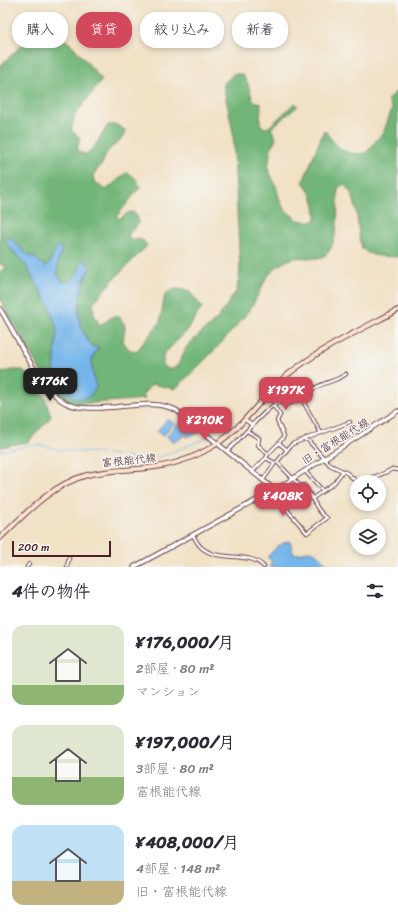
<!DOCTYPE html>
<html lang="ja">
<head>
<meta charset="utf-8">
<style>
  body { margin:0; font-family:Sriracha,"Klee One",sans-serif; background:#f2f2f3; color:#2b2b33; height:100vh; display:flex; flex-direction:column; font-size:15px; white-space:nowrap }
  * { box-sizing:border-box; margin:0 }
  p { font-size:13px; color:#7c7c81 }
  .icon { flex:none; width:22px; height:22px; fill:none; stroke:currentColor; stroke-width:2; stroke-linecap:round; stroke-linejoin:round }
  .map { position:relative; height:567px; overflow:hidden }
  .drawer { display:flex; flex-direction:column; background:#fff; flex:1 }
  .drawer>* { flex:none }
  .banner { position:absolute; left:12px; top:12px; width:374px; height:36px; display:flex; gap:8px }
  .fabs { position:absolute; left:350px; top:475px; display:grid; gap:8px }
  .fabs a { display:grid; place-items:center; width:36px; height:36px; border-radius:50%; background:#fff; box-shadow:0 2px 6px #0003; font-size:20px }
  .scale { position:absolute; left:12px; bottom:10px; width:99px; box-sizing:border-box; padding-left:4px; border:2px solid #4a1f2b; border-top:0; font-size:11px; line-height:14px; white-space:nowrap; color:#4a1f2b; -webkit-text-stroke:3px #f6f6f2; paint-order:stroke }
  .price { position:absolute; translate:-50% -34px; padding:0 9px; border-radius:8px; background:#d1495b; color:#fff; font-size:13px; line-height:26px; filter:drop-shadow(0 1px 2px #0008) }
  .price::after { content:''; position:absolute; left:50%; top:24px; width:12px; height:9px; margin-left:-6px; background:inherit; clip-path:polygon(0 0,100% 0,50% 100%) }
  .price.current { background:#222; color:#fff }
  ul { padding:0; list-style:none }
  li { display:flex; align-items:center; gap:12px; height:100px; padding:0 12px }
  li span { display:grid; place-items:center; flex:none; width:112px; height:80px; border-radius:12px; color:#555 }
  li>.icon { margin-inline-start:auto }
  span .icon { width:48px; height:48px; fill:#fffc; stroke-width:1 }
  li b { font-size:17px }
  h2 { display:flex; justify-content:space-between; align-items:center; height:48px; padding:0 12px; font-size:17px }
  .pill { padding:0 14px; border-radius:16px; background:#fff; box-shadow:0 2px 6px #0003; font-size:14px; line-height:36px }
  .pill.current { background:#d1495b; color:#fff }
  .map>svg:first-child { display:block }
  .forest { fill:#71b578; stroke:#5e6a52; fill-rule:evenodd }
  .water { fill:#75b6ea; stroke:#606a8a }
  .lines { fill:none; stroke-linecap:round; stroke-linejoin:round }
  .stream { stroke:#75b6ea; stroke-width:1 }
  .minor-casing { stroke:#633c42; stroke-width:4.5 }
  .tertiary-casing { stroke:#633c42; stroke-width:5.5 }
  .secondary-casing { stroke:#633c42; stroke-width:6 }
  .minor { stroke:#fff; stroke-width:2.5 }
  .tertiary { stroke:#fff; stroke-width:3.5 }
  .secondary { stroke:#fde4d1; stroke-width:4 }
  .labels { text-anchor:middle; stroke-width:3; stroke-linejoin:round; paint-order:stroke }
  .street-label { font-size:11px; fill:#4a1f2b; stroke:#f6f6f2 }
</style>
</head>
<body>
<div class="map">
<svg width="398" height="567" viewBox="0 0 398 567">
  <rect width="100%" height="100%" fill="#f6f6f2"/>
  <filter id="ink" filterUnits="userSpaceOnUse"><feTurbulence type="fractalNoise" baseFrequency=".025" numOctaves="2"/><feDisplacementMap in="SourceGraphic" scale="8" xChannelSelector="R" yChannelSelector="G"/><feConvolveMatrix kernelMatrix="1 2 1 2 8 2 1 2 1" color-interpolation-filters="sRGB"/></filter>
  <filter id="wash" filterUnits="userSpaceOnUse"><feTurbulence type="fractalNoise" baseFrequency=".012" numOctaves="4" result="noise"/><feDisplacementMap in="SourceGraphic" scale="16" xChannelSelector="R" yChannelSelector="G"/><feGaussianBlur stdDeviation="0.9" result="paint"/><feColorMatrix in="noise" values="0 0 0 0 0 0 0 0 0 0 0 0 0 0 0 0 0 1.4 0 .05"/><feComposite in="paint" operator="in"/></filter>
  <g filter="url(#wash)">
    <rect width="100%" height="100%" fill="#f1e1c5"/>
    <path class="forest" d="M 43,25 L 72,45 L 102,80 L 75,115 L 71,130 L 80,138 L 77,150 L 80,153 L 86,154 L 94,147 L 108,125 L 117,125 L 125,130 L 125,135 L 107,152 L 102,164 L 93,175 L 94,181 L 106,190 L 126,173 C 134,175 137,179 140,187 L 117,216 L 120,219 L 127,213 L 133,212 L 137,216 L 139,223 L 128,235 L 131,241 L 138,239 L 144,241 L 147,246 L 114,279 L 93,303 L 94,314 L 99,324 L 102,324 L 112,317 L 117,315 C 129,327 124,327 123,342 L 129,349 L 136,352 L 160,322 L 165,294 L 175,289 L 188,290 L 202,307 L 187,331 L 163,355 L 163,366 L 171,370 L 178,365 L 187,346 L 218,318 L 237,290 L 240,269 L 233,132 L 223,84 L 233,74 L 242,74 L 248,84 L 253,101 L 261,103 L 260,123 L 264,128 L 269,127 L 295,103 L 298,106 L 271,128 L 276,138 L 271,148 L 268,169 L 276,186 L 280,201 L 285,210 L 298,220 L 310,222 L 316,220 C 316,205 314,195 303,182 L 324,130 C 338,147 342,156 366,153 L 384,131 L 392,109 L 388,99 L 398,90 L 398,257 C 386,256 370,258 362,248 C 355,228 361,200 344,184 L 338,188 C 337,208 340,232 329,251 C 321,263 306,256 295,258 C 290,259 282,263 278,266 C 262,278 261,293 250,309 C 228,338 201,364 175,389 L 152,384 L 143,394 L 145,399 L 79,404 L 60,397 L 45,379 L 0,299 L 0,272 L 6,267 L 0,264 L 0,66 ZM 9,238 L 28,255 L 35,258 L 46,267 C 53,261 52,252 59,246 L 62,249 L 58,262 L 57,275 L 63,282 L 71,281 L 77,275 L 81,262 L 90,267 C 78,293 71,323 93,347 L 99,347 C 88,359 93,372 96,387 L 54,375 L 57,329 L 49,305 L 24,263 L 12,251 Z
      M 12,370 L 23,370 L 45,398 L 51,417 L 28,442 L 0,447 L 0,373 Z"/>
    <path class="water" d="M 9,237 L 28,255 L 35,258 L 46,267 C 53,261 52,252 58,246 L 62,249 L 58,262 L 57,275 L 63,282 L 71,281 L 77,275 L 81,262 L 85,260 L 90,267 C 78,293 71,323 93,347 L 99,347 C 88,360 92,371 96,387 L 89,397 L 77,399 L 62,390 L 56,383 L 54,375 L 57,329 L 49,305 L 24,263 L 5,242 Z
      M 167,419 L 174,423 L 163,436 L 157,432 Z
      M 178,423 L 184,429 L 183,437 L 176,441 L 171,441 L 167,436 Z
      M 188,423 L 200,431 L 200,432 L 187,437 L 185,436 Z
      M 288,541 L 290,542 L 293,553 C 300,555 304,551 310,551 C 317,552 325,561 328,567 L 269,567 L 272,561 L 267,557 L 278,546 Z"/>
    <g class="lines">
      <path class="stream" d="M 0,451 L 31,445 L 42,445 L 60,450 L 109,454 L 145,460 L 157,458 L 204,439"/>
    </g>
  </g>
  <g filter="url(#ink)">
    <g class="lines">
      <defs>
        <path id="minor" d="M 301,398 L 321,433
          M 273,405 L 280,415 L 277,421 L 284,436 L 279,443
          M 245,420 L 252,425
          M 247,431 L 259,438 L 258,445 L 268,454
          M 306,438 L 330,465 L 347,473 L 357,482
          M 227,451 C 245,435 258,415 278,402 C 281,403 285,404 288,404 C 298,402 306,393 315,388 C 325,382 337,381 346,374
          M 266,458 L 268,454 L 279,443 L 287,450
          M 277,462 L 292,444 L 350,422
          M 253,471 L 266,458 L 275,463 L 277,462 L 300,486 L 304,485 C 313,496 315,510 327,518 L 307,533 L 289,512 L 275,490
          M 305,471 L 323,491 L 334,483 L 343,471
          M 263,480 L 275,463
          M 362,482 C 372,476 382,476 392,469 L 398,470
          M 313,498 L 323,491
          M 193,535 C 195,539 198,545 202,548 C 220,563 249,550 264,567
          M 27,567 L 29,564
          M 67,567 L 69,558"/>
        <path id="tertiary" d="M 0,309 C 17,335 40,392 68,404 C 83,410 101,408 116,407 C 137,405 157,401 176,410 L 275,490
          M 134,567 L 275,490 L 398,411"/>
        <path id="secondary" d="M 0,538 C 26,513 51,485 87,475 C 107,470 127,470 147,468 C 169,466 191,459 210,448 C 242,430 259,399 286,376 C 319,349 360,330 398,310"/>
      </defs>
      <use href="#minor" class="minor-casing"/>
      <use href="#tertiary" class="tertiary-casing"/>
      <use href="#secondary" class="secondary-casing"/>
      <use href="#minor" class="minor"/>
      <use href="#tertiary" class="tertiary"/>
      <use href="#secondary" class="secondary"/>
    </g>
  </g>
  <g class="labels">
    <g class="street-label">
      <text transform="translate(335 441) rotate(-32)" y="4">旧・富根能代線</text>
      <text transform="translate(129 460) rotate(-6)" y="4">富根能代線</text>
    </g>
  </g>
</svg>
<div class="fabs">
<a><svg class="icon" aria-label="locate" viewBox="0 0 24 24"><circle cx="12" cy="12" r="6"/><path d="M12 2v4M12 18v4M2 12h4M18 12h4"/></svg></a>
<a><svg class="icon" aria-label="layers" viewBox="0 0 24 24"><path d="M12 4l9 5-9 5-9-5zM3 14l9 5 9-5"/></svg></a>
</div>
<div class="scale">200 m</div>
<b class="price current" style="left:50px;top:402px">¥176K</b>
<b class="price" style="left:286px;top:411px">¥197K</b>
<b class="price" style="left:205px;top:441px">¥210K</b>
<b class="price" style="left:283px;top:517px">¥408K</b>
<div class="banner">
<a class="pill">購入</a>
<a class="pill current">賃貸</a>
<a class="pill">絞り込み</a>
<a class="pill">新着</a>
</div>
</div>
<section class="drawer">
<h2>4件の物件<svg class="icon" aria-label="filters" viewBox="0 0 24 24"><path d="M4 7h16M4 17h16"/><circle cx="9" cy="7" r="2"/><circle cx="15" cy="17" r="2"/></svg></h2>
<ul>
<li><span style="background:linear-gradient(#dfe7d0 75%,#8fb573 0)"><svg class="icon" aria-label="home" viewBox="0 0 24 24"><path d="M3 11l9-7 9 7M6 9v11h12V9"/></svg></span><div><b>¥176,000/月</b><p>2部屋 · 80 m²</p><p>マンション</p></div></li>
<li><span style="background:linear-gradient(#dfe7d0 65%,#8fb573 0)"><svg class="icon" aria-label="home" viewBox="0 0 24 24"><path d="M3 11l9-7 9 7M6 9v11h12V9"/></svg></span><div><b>¥197,000/月</b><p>3部屋 · 80 m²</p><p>富根能代線</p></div></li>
<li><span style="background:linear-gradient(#bfe0f5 70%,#c2b280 0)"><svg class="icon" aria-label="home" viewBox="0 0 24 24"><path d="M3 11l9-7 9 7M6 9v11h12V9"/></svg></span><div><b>¥408,000/月</b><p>4部屋 · 148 m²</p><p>旧・富根能代線</p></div></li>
</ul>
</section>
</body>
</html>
